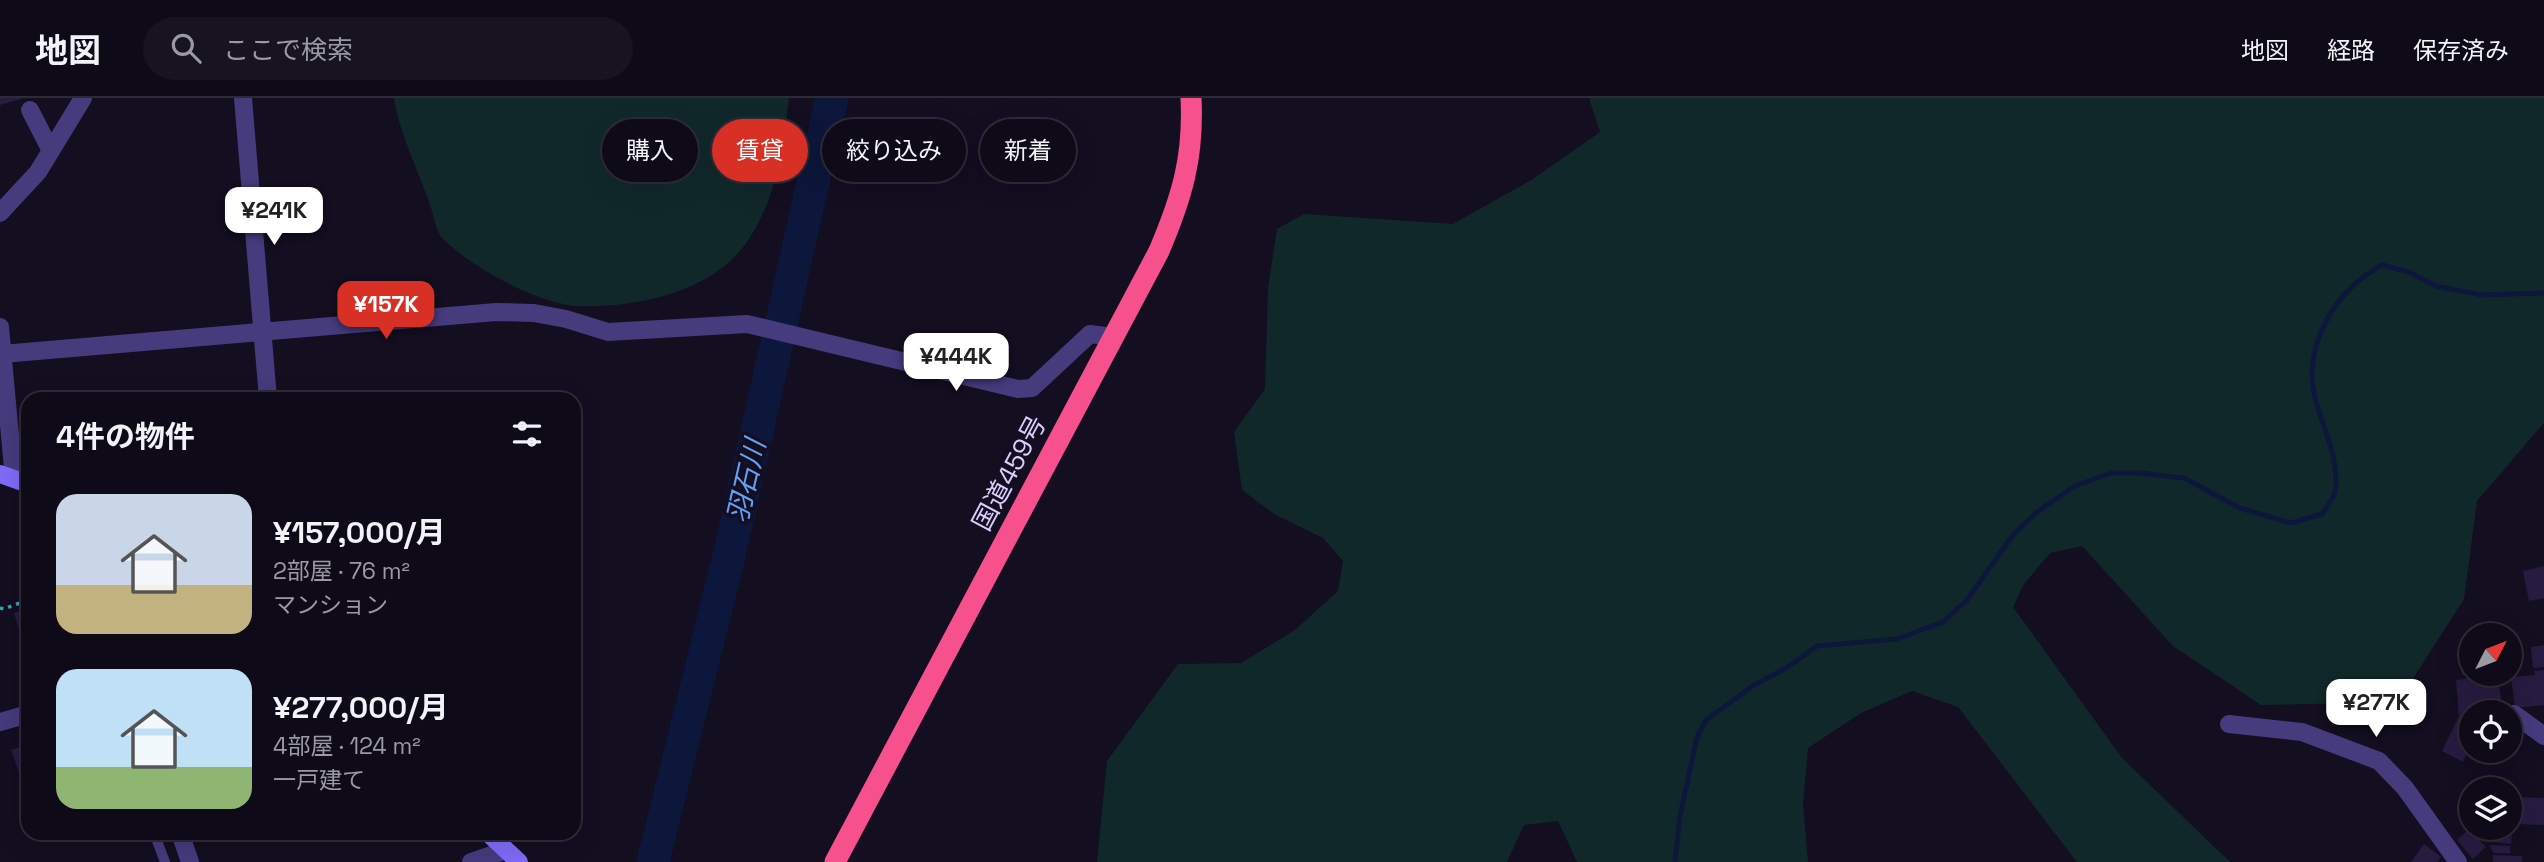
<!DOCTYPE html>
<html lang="ja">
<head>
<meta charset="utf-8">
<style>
  body { margin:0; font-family:"Space Grotesk","Noto Sans JP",sans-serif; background:#171321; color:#f1f3f6; height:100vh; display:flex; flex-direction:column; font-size:26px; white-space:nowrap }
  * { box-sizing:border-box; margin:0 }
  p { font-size:23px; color:#9b9aa2 }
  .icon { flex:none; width:38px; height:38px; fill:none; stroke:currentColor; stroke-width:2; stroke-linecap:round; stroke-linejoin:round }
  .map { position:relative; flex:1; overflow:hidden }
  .sheet { position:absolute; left:21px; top:294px; width:560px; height:448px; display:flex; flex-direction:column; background:#0e0a18; border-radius:21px; box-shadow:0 7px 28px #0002,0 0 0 2px #2e2b37 }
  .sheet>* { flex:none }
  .hud { position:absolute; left:602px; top:21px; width:665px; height:63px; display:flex; gap:14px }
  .needle { width:46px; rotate:48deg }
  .fabs { position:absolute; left:2459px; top:525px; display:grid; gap:14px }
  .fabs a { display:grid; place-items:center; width:63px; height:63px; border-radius:50%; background:#0e0a18; box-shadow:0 7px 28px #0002,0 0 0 2px #2e2b37; font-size:35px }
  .price { position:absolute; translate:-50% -60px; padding:0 16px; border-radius:14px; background:#fff; color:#222; font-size:23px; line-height:46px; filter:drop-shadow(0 2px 4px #0008) }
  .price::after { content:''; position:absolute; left:50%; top:42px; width:21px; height:16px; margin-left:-10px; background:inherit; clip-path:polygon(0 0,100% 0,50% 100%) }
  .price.current { background:#d93025; color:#fff }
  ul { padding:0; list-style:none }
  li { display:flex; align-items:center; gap:21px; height:175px; padding:0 35px }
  li span { display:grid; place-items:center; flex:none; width:196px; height:140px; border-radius:21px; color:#555 }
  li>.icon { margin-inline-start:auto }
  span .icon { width:84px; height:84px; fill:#fffc; stroke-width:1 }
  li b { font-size:30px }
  h2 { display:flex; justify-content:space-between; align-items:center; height:84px; padding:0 35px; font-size:30px }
  .pill { padding:0 24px; border-radius:32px; background:#0e0a18; box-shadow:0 7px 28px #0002,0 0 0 2px #2e2b37; font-size:24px; line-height:63px }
  .pill.current { background:#d93025; color:#fff }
  header { display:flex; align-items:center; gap:42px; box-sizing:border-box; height:98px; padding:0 35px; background:#0e0a18; border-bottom:2px solid #2e2b37 }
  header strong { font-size:33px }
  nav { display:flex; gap:38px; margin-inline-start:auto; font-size:24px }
  .search { width:490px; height:63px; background:#171321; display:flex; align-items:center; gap:18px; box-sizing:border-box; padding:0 24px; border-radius:38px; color:#9b9aa2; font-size:26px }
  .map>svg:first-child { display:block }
  .green { fill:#11282a }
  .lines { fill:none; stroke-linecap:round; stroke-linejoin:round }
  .stream { stroke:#0c173b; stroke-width:5 }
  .river { stroke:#0c173b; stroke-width:33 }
  .building { fill:#271b40 }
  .path { stroke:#34a6ac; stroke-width:3.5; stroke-dasharray:3.5 5; stroke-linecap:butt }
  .lane { stroke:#453b7d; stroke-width:10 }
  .street { stroke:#453b7d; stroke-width:18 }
  .secondary { stroke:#7f6bf8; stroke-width:18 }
  .highway { stroke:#f6508d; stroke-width:21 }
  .labels { text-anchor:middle; stroke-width:7; stroke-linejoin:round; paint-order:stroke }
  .street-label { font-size:26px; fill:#d9cffd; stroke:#130e20 }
  .water-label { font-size:28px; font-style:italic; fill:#62a1f7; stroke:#130e20 }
</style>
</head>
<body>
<header>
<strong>地図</strong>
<div class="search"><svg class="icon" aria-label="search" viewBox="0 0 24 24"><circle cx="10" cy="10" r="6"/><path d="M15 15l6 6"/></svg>ここで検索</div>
<nav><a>地図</a><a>経路</a><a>保存済み</a></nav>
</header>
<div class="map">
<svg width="2544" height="764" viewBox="0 0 2544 764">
  <rect width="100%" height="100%" fill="#130e20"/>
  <path class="green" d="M 394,0 L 789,0 C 783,50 777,98 749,141 C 715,194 637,210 578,208 C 540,207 469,168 442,140 C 436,133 434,119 431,110 C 420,76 399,35 394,0 Z
    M 1589,0 L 2544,0 L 2544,325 L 2477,403 L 2464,501 L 2398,604 L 2261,607 L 2173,548 L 2082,448 L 2050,455 L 2024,486 L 2013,509 L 2122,660 L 2230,764 L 2077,764 L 1958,609 L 1912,593 L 1861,615 L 1808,650 L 1803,706 L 1808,764 L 1577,764 L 1558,723 L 1524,727 L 1507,764 L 1097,764 L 1107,663 L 1178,566 L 1241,565 L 1295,532 L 1338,493 L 1343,463 L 1323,440 L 1274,416 L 1242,392 L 1234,334 L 1265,291 L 1268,190 L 1277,131 L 1304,116 L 1453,126 L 1533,81 L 1600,34 Z"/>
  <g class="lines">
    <path class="stream" d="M 1675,764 L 1680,718 L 1697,639 L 1706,622 L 1754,587 L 1788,569 L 1817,548 L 1897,541 L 1943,524 L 1967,502 L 2013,437 L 2037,414 L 2075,388 L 2111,375 L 2140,375 L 2184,380 L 2240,410 L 2291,425 L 2322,416 C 2326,410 2334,401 2335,393 C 2340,362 2323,330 2315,300 C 2302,246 2336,192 2382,167 L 2409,174 L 2436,188 L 2482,197 L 2544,195"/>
    <path class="river" d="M 653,764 L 729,458 L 832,0"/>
  </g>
  <path class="building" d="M 0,0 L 21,0 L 21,1 L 0,7 Z
    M 2544,468 L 2544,500 L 2529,503 L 2523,473 Z
    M 28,511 L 28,543 L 23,545 L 14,515 Z
    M 2471,546 L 2471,576 L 2462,577 L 2459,547 Z
    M 2544,547 L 2544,569 L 2533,570 L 2531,549 Z
    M 2544,572 L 2544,607 L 2515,610 L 2511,579 L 2535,577 L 2534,573 Z
    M 2498,578 L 2502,608 L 2497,608 L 2497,614 L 2471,614 L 2471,645 L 2463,664 L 2442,653 L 2459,618 L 2456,582 Z
    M 28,646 L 28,676 L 21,679 L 11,652 Z
    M 2517,699 L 2544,700 L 2544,727 L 2516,726 Z
    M 2510,722 L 2513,723 L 2511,746 L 2484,743 L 2485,730 L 2510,730 Z
    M 2469,731 L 2486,749 L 2473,761 L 2457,742 Z
    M 2424,746 L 2441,759 L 2437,764 L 2411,764 Z
    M 2489,747 L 2510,748 L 2510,755 L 2494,755 Z
    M 2493,757 L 2522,758 L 2522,764 L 2493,764 Z"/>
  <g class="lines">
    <path class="path" d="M 0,510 L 4,511 L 28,502"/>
    <path class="lane" d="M 154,735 L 165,764"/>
    <path class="street" d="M 243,0 L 268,301
      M 30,12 L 50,51
      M 0,115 L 38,74 L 83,0
      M 0,229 L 14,381
      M 2,256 L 496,214 L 534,215 L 566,221 L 608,234 L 747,226 L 1018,291 L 1032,290 L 1090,236 L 1113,239
      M 2514,616 L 2544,638
      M 0,624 L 28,616
      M 2229,626 L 2302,634 L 2379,663 L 2405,690 L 2458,764
      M 180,735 L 190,764
      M 471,764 L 506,752"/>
    <path class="secondary" d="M 0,376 L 28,386
      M 488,735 L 519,764"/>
    <path class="highway" d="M 835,764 L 1159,153 C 1182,99 1194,59 1191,0"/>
  </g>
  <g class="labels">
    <g class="street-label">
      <text transform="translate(1009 375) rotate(-62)" y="9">国道459号</text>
    </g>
    <g class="water-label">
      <text transform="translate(746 383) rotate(-77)" y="10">羽石川</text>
    </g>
  </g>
</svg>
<div class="fabs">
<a><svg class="needle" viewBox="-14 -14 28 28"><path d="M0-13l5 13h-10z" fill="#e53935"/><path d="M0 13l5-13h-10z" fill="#9b9aa2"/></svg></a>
<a><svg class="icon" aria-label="locate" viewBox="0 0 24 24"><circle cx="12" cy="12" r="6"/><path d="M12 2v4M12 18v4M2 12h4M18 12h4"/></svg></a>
<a><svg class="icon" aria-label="layers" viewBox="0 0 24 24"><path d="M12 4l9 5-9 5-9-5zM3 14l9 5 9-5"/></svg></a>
</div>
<b class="price" style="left:274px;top:149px">¥241K</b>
<b class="price current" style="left:386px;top:243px">¥157K</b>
<b class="price" style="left:956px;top:295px">¥444K</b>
<b class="price" style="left:2376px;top:641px">¥277K</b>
<div class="hud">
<a class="pill">購入</a>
<a class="pill current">賃貸</a>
<a class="pill">絞り込み</a>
<a class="pill">新着</a>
</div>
<section class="sheet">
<h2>4件の物件<svg class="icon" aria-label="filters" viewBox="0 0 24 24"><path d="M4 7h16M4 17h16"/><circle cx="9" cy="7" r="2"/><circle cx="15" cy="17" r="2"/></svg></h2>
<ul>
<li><span style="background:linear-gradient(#c9d6e8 65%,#c2b280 0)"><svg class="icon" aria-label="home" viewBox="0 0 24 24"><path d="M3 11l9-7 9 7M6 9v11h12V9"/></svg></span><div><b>¥157,000/月</b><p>2部屋 · 76 m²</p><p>マンション</p></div></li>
<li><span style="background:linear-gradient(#bfe0f5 70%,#8fb573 0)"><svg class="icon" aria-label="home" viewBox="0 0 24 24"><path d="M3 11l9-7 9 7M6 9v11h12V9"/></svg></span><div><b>¥277,000/月</b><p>4部屋 · 124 m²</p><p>一戸建て</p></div></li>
</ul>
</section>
</div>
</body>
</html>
